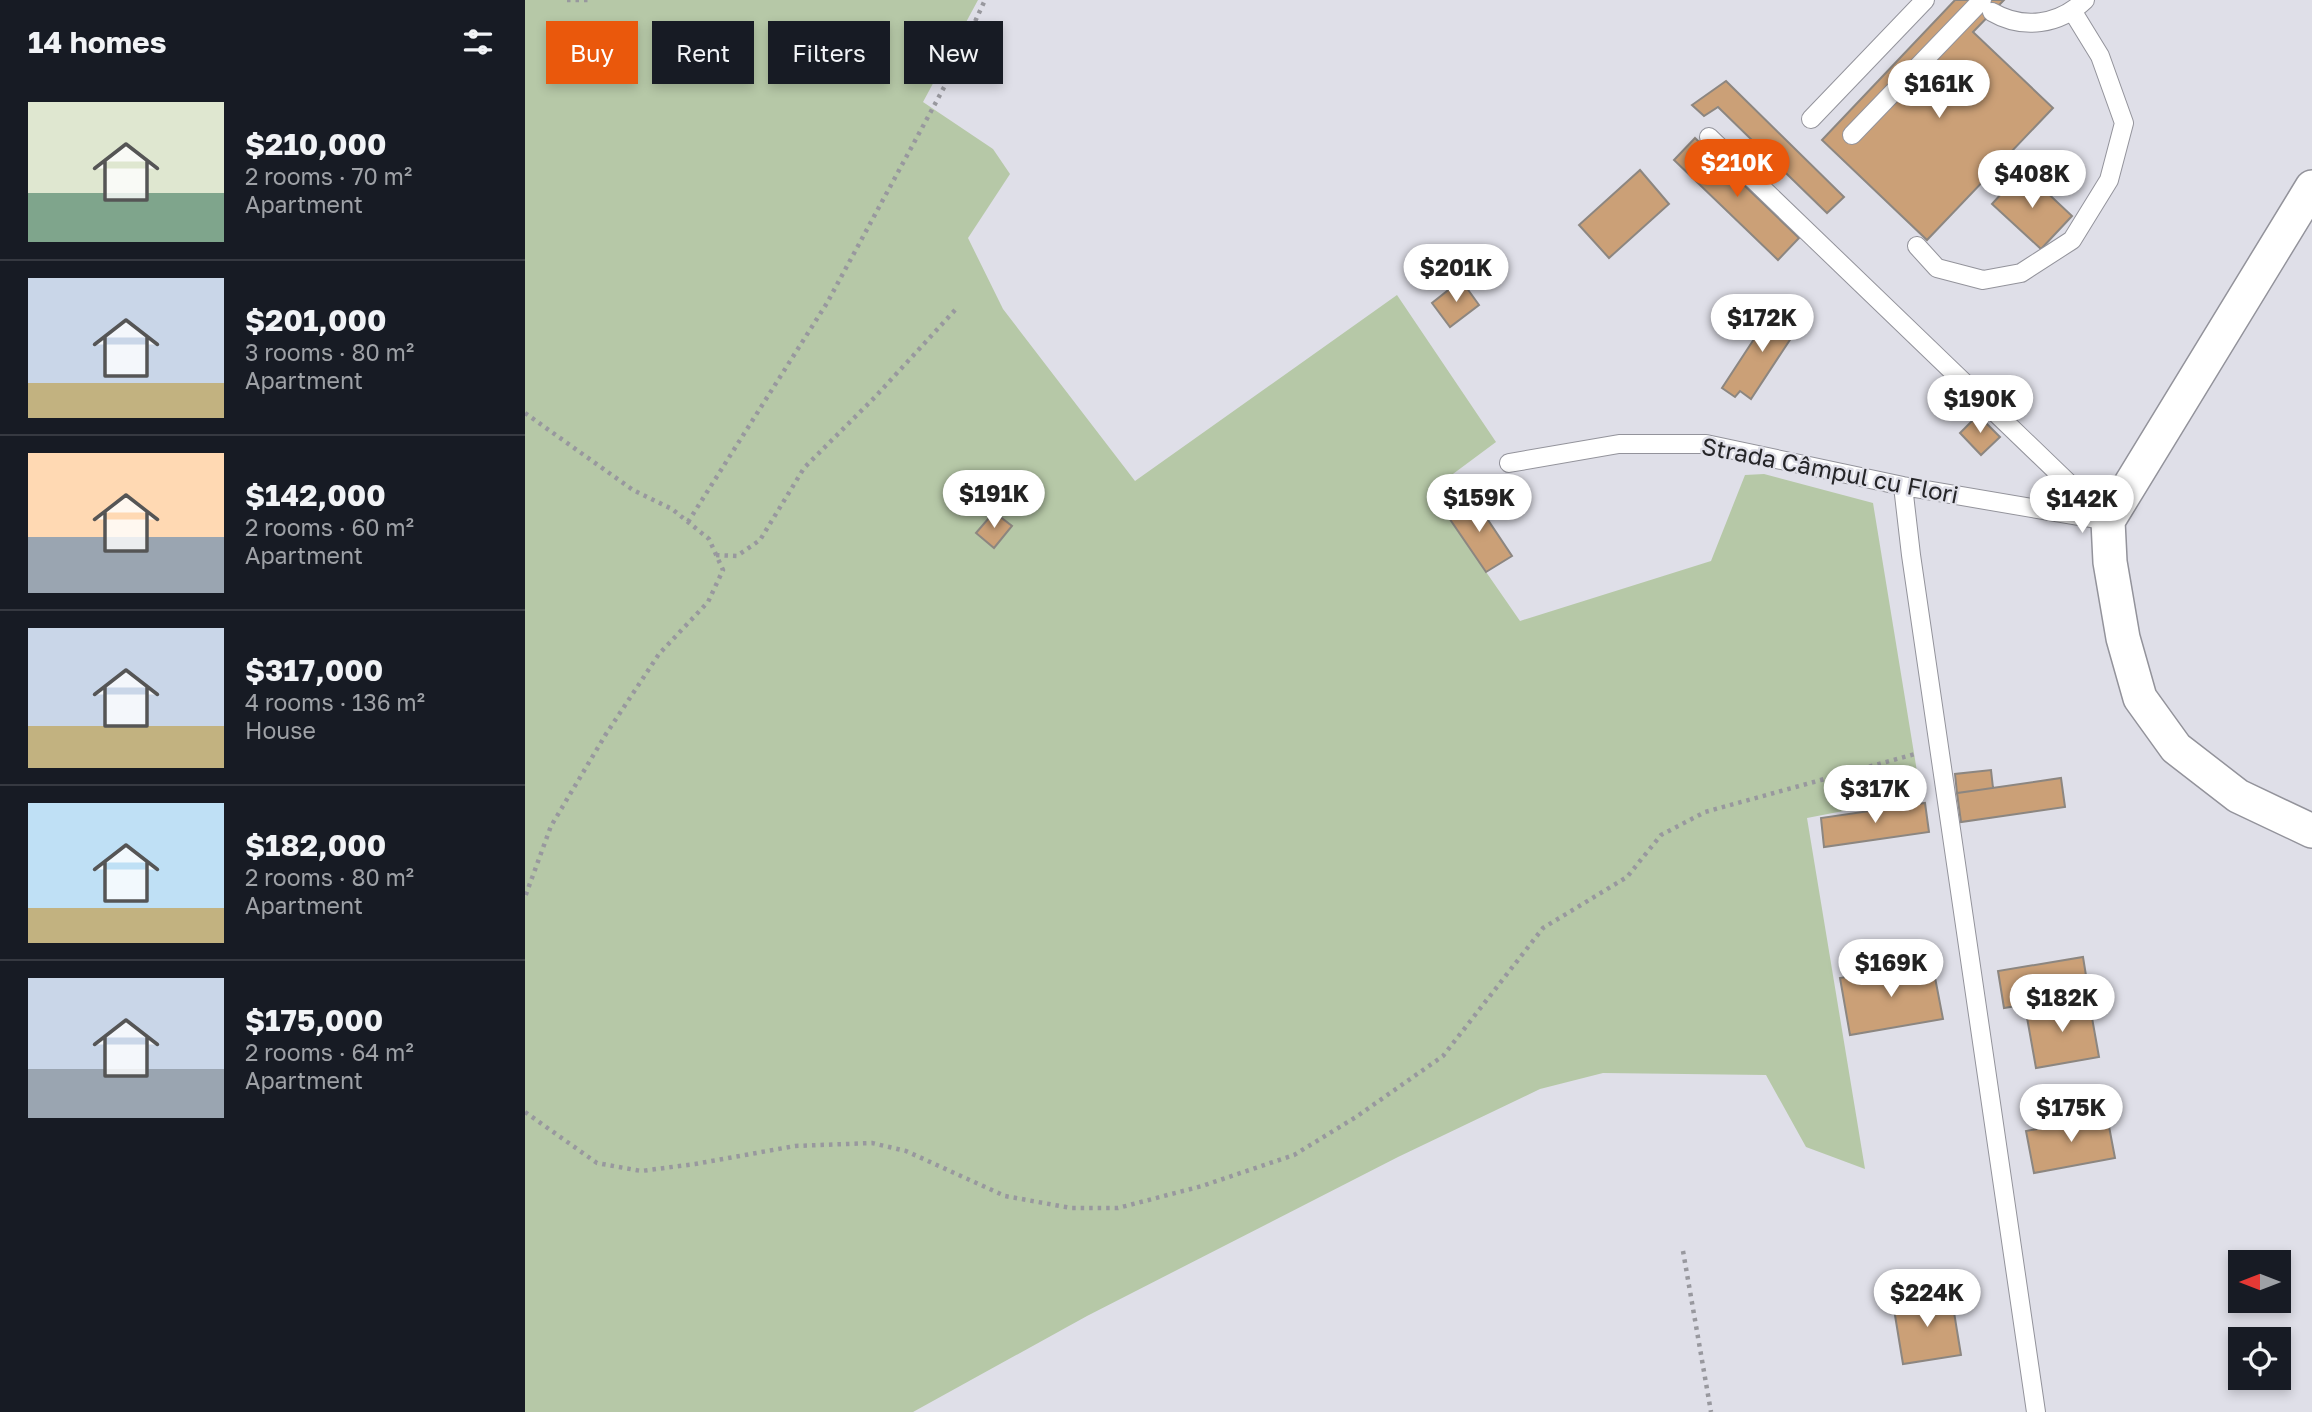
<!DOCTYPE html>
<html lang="en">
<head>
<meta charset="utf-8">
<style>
  body { margin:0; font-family:"Golos Text",sans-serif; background:#242831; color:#f1f3f6; height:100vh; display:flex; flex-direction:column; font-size:26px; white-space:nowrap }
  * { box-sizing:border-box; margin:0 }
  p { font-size:23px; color:#9ea1a6 }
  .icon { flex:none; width:38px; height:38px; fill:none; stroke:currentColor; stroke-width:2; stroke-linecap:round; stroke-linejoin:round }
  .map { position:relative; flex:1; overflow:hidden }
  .panel { display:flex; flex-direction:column; background:#171b24; width:525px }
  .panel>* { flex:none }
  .banner { position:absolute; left:21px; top:21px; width:665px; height:63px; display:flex; gap:14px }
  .needle { width:46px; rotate:270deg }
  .tools { position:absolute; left:1703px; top:1250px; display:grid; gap:14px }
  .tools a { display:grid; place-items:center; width:63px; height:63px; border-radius:0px; background:#171b24; box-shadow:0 4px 10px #0003; font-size:35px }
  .price { position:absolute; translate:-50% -60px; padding:0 16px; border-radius:24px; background:#fff; color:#222; font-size:23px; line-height:46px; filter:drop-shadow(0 2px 4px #0008) }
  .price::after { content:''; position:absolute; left:50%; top:42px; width:21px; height:16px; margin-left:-10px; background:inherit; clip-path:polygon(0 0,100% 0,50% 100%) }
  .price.on { background:#ea580c; color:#fff }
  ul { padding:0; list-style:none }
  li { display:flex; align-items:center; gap:21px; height:175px; padding:0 28px }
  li+li { border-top:2px solid #363941 }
  li span { display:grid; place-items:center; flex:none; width:196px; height:140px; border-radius:0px; color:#555 }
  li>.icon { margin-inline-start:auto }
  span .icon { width:84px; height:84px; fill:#fffc; stroke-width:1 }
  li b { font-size:30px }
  h2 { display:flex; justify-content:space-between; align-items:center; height:84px; padding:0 28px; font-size:30px }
  .tag { padding:0 24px; border-radius:0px; background:#171b24; box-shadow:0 4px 10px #0003; font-size:24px; line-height:63px }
  .tag.on { background:#ea580c; color:#fff }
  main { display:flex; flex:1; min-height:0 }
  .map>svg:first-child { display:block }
  .green { fill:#b6c8a7 }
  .building { fill:#cba077; stroke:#8c8680; stroke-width:2 }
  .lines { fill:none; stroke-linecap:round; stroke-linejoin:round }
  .lane-casing { stroke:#93939b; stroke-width:20 }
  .street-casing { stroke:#93939b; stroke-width:36 }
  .path { stroke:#98989e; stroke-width:4.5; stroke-dasharray:3.5 5; stroke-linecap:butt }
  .lane { stroke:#fff; stroke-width:18 }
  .street { stroke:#fff; stroke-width:33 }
  .labels { text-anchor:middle; stroke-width:5; stroke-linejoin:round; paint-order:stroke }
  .street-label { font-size:24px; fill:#252528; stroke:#dfdfe8 }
</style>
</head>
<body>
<main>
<section class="panel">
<h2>14 homes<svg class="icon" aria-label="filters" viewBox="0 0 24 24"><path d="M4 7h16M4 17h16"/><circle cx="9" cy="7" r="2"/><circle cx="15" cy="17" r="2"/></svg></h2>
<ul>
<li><span style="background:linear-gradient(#dfe7d0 65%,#7fa58c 0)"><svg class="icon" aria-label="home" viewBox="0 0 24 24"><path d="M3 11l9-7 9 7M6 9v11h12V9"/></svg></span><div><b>$210,000</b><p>2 rooms · 70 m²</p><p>Apartment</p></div></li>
<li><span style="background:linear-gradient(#c9d6e8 75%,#c2b280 0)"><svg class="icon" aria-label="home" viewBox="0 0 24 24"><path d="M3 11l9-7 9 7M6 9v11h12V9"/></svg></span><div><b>$201,000</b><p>3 rooms · 80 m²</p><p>Apartment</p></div></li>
<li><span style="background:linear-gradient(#ffd9b3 60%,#9aa5b1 0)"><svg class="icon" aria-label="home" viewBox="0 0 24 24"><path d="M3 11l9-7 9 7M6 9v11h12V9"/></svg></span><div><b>$142,000</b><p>2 rooms · 60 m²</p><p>Apartment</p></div></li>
<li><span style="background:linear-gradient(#c9d6e8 70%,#c2b280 0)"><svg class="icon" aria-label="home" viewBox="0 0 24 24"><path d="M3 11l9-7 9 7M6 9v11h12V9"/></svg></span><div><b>$317,000</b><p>4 rooms · 136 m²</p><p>House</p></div></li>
<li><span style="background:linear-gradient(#bfe0f5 75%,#c2b280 0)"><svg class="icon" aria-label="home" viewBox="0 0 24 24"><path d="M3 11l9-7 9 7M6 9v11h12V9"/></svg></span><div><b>$182,000</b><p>2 rooms · 80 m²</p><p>Apartment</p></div></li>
<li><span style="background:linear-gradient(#c9d6e8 65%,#9aa5b1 0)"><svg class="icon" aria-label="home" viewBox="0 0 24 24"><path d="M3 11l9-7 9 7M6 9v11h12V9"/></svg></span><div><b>$175,000</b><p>2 rooms · 64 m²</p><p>Apartment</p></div></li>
</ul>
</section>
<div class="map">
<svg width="1787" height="1412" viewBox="0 0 1787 1412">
  <rect width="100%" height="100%" fill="#dfdfe8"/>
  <path class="green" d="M 0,0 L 453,0 L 398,102 L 468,149 L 485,174 L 443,238 L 478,309 L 610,481 L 872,295 L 971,442 L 905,491 L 995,621 L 1186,561 L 1220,475 L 1239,474 L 1348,503 L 1396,796 L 1282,818 L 1340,1169 L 1281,1147 L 1241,1075 L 1078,1073 L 1015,1089 L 873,1157 L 562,1316 L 388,1412 L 0,1412 Z"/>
  <path class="building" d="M 1430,0 L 1479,0 L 1448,32 L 1528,108 L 1402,240 L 1297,140 Z
    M 1201,81 L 1319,197 L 1302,213 L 1193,107 L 1179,116 L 1167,105 Z
    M 1170,138 L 1274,238 L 1253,260 L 1149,160 Z
    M 1115,170 L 1144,204 L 1084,258 L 1054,225 Z
    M 1498,170 L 1547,216 L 1516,249 L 1467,204 Z
    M 936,280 L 954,305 L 925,327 L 907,303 Z
    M 1248,310 L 1259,317 L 1263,311 L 1278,320 L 1226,399 L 1215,391 L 1210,397 L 1197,388 Z
    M 1453,415 L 1475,437 L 1456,455 L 1435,433 Z
    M 947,496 L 987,556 L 961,572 L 920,512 Z
    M 469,512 L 487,526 L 469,548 L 451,533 Z
    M 1466,770 L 1468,788 L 1432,793 L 1430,774 Z
    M 1536,778 L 1540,807 L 1436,822 L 1432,793 Z
    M 1400,803 L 1404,832 L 1299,847 L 1296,818 Z
    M 1558,957 L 1564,994 L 1479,1008 L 1473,971 Z
    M 1407,962 L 1418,1019 L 1325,1035 L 1315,978 Z
    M 1564,1001 L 1574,1057 L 1511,1068 L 1501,1012 Z
    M 1582,1116 L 1590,1158 L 1509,1173 L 1501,1131 Z
    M 1426,1294 L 1436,1355 L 1378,1364 L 1368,1303 Z"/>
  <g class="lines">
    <defs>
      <path id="lane" d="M 1467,12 C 1498,30 1534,25 1560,0
        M 1286,119 L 1400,0
        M 1327,135 L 1457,0
        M 1184,137 L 1583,521
        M 1392,246 L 1412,268 L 1458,280 L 1496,273 L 1547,240 L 1584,180 L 1599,123 L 1575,56 L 1548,12
        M 984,463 L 1094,444 L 1181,444 L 1378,486 L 1583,521
        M 1378,486 L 1386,555 L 1511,1412"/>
      <path id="street" d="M 1787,187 L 1583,521 L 1585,562 L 1598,638 L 1615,698 L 1651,748 L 1713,796 L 1787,831"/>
    </defs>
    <use href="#lane" class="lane-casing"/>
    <use href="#street" class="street-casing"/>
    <path class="path" d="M 42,0 L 64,0
      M 0,413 L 108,490 L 147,509 L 184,539 L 198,570 L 183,602 L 134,654 L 81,734 L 26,826 L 0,897
      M 163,522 L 302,303 L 423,80 L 460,0
      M 191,555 L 212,556 L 235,540 L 279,468 L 350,397 L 431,309
      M 0,1112 L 72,1163 L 116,1171 L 170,1164 L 270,1146 L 347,1143 L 381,1151 L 480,1196 L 546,1208 L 593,1208 L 677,1186 L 769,1155 L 831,1117 L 918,1056 L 1018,928 L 1102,877 L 1136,835 L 1180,812 L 1390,754
      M 1158,1251 L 1186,1412"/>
    <use href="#lane" class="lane"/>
    <use href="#street" class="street"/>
  </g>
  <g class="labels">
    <g class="street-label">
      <text transform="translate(1305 471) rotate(11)" y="8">Strada Câmpul cu Flori</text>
    </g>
  </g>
</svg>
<div class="tools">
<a><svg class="needle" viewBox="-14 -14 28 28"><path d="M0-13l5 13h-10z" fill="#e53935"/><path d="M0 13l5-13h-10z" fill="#9ea1a6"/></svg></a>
<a><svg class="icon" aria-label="locate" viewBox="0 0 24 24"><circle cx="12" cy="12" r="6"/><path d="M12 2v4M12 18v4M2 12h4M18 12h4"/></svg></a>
</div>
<b class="price" style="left:1414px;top:120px">$161K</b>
<b class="price on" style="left:1212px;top:199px">$210K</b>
<b class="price" style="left:1507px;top:210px">$408K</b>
<b class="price" style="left:931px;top:304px">$201K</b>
<b class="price" style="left:1237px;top:354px">$172K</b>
<b class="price" style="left:1455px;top:435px">$190K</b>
<b class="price" style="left:469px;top:530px">$191K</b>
<b class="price" style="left:954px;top:534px">$159K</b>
<b class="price" style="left:1557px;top:535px">$142K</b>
<b class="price" style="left:1350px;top:825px">$317K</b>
<b class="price" style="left:1366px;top:999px">$169K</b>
<b class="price" style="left:1537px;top:1034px">$182K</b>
<b class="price" style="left:1546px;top:1144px">$175K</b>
<b class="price" style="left:1402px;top:1329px">$224K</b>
<div class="banner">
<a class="tag on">Buy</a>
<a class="tag">Rent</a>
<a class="tag">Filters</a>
<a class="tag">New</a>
</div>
</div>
</main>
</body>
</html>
